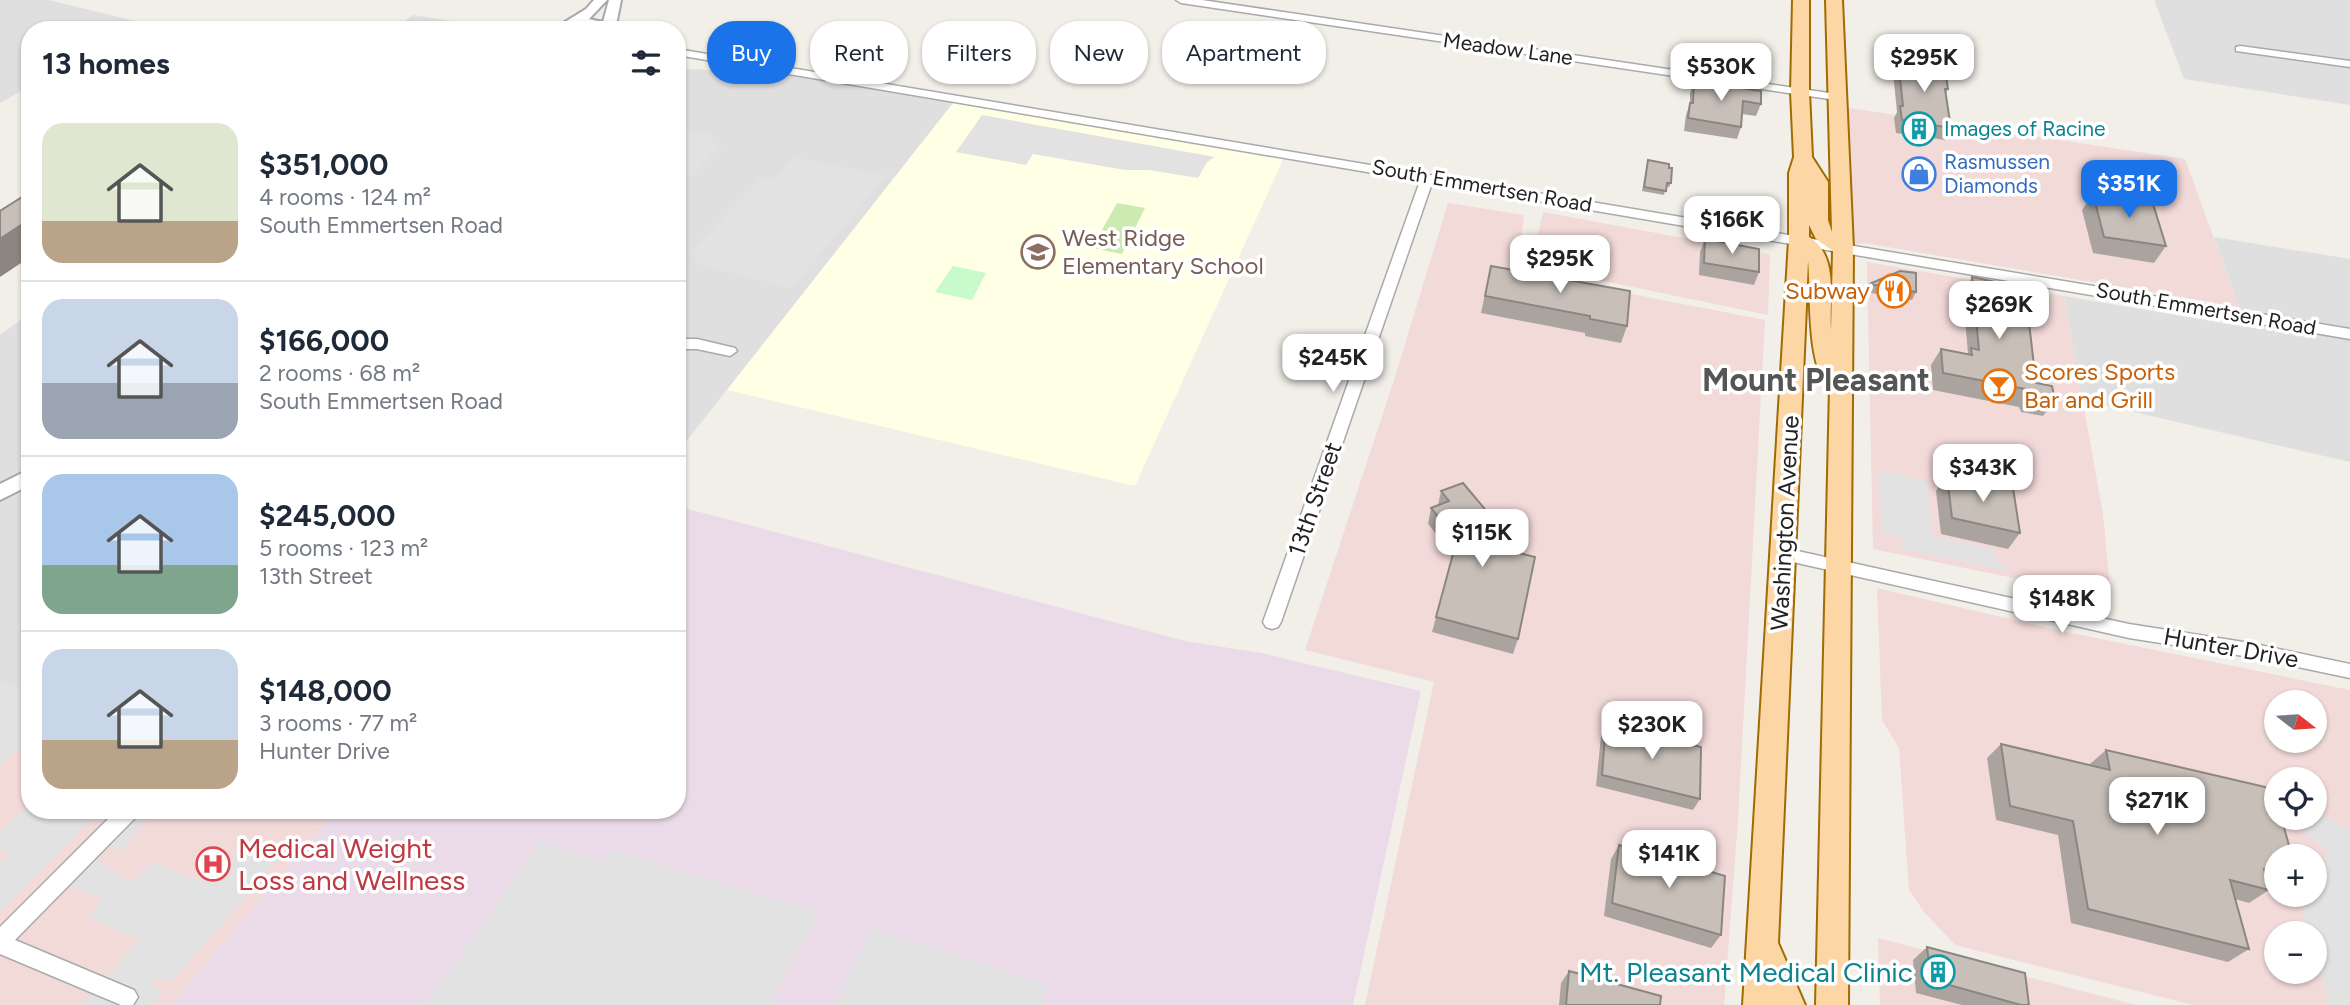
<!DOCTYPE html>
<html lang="en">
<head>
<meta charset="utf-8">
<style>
  body { margin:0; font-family:Figtree,sans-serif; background:#f2f2f3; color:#1f2937; height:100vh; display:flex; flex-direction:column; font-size:26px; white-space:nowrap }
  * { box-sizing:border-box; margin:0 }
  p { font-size:23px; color:#747a83 }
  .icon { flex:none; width:38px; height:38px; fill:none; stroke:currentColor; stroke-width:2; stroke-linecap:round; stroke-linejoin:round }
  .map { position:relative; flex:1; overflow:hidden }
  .details { position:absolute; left:21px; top:21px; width:665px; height:798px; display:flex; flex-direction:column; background:#fff; border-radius:28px; box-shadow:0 2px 5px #0004 }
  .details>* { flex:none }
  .hud { position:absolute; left:707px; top:21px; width:665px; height:63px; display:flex; gap:14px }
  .needle { width:46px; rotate:107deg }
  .tools { position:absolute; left:2264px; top:690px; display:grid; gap:14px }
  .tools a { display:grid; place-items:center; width:63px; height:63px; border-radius:50%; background:#fff; box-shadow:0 2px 5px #0004; font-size:35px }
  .price { position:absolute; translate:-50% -60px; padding:0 16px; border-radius:14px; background:#fff; color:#222; font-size:23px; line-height:46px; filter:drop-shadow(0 2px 4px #0008) }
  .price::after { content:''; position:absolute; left:50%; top:42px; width:21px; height:16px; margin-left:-10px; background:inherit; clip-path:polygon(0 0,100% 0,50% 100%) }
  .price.current { background:#1a73e8; color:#fff }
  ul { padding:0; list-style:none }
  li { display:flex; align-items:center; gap:21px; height:175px; padding:0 21px }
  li+li { border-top:2px solid #e0e1e3 }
  li span { display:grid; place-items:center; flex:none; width:196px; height:140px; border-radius:21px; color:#555 }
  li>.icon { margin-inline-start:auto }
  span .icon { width:84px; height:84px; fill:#fffc; stroke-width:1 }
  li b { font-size:30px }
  h2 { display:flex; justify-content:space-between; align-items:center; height:84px; padding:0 21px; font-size:30px }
  .chip { padding:0 24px; border-radius:28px; background:#fff; box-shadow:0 2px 5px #0004; font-size:24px; line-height:63px }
  .chip.current { background:#1a73e8; color:#fff }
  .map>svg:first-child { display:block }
  .residential { fill:#e0dfdf }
  .commercial { fill:#f2dad9; fill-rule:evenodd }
  .industrial { fill:#ebdbe8 }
  .education { fill:#ffffe5 }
  .grass { fill:#cdebb0 }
  .park { fill:#c8facc }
  .parking { fill:#e2e2e2 }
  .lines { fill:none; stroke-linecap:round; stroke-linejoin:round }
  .minor-casing { stroke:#a9a9a9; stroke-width:3 }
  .tertiary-casing { stroke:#a9a9a9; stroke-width:4 }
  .primary-casing { stroke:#a06b00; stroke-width:4 }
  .minor { fill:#fff; fill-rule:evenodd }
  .tertiary { fill:#fff; fill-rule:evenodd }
  .primary { fill:#fcd6a4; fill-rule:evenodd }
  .wall { fill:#aba49e }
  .shaded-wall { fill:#8b8681 }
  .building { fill:#c7bfb8; stroke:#8b8681; stroke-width:2 }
  .labels { text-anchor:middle; stroke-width:7; stroke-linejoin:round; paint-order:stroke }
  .far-street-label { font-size:21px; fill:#222; stroke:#fff }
  .far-culture-label { font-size:21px; fill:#0d838f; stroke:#fff; text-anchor:start }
  .far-shop-label { font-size:21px; fill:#366cbe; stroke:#fff; text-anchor:start }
  .education-label { font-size:24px; fill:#785e54; stroke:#fff; text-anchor:start }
  .food-label { font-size:24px; fill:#c56008; stroke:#fff; text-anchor:end }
  .street-label { font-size:24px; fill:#222; stroke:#fff }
  .near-health-label { font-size:28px; fill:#be3a42; stroke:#fff; text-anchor:start }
  .near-culture-label { font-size:28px; fill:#0d838f; stroke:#fff; text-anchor:end }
  .district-label { font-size:32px; font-weight:bold; fill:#555; stroke:#fff }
</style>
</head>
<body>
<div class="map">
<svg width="2350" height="1005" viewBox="0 0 2350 1005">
  <rect width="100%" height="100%" fill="#f2efe9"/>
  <path class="residential" d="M 0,0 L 49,0 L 143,23 L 130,30 L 30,30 L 30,86 L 0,103 Z
    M 2154,0 L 2350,0 L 2350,105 L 2184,79 Z
    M 413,15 L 510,30 L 393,30 Z
    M 677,69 L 804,72 L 957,98 L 677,453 Z
    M 2214,237 L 2350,259 L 2350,462 L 2082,400 L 2064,296 L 2246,327 Z
    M 30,313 L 30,692 L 0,681 L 0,335 Z"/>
  <path class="commercial" d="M 1836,106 L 2185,159 L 2239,307 L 1864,243 L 1843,248 Z
    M 1448,203 L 1524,215 L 1518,272 L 1765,320 L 1738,820 L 1724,1005 L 1365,1005 L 1434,682 L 1305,650 L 1394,380 Z
    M 1543,212 L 1770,254 L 1768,315 L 1531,266 Z
    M 1867,262 L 2064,296 L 2103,514 L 2111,598 L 1873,549 Z
    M 1877,588 L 2062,631 L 2350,690 L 2350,1005 L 2193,1005 L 1955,945 L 1924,912 L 1909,890 L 1899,748 L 1882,720 ZM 2277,702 L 2315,702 L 2315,740 L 2277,740 ZM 2277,779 L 2315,779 L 2315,817 L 2277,817 ZM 2277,856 L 2315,856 L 2315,894 L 2277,894 ZM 2277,933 L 2315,933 L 2315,971 L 2277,971 Z
    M 0,681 L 30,692 L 30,810 L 337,810 L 170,1005 L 0,1005 Z
    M 1878,938 L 2136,1005 L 1880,1005 Z"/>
  <path class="industrial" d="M 677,506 L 1185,641 L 1261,653 L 1421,691 L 1353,1005 L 170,1005 L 337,810 L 677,810 Z"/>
  <path class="education" d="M 957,98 L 1286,153 L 1135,486 L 727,390 Z"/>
  <path class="grass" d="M 1117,203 L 1145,208 L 1122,254 L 1092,248 Z"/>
  <path class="park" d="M 953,266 L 986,273 L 972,300 L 935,292 Z"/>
  <path class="parking" d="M 982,115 L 1031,124 L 1215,157 L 1207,162 L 1198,178 L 1149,170 L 1125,170 L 1033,154 L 1026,165 L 956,152 Z
    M 677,128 L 715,136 L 710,142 L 723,144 L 689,178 L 677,175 Z
    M 794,157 L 886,176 L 792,288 L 693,263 L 699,256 L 689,253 L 762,177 L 773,179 Z
    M 1878,470 L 1927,481 L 1933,536 L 1995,550 L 1998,562 L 2012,572 L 1902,549 L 1901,537 L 1882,533 Z
    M 0,681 L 30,692 L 30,738 L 0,766 Z
    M 30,803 L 30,810 L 100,810 L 0,913 L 0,864 L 10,854 L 0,849 L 0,831 Z
    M 120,810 L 158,810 L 120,850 L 108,847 L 96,859 L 132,883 L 147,866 L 155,863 L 194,879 L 200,873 L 213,879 L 250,838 L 283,854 L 173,980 L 156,978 L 151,984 L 164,990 L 152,1005 L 82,1005 L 139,940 L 87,917 L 103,899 L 52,879 Z
    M 2315,811 L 2350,830 L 2350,1005 L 2330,1005 L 2321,972 L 2315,967 L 2315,933 L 2296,933 L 2311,894 L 2315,894 L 2315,884 L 2328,850 L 2280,817 L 2315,817 Z
    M 540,841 L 603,863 L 612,850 L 818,912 L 770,1005 L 426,1005 Z
    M 872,928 L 1047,985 L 1041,1005 L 835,1005 Z"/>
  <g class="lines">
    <defs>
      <path id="minor" d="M 1176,0 L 1202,0 L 1836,94 L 1842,97 L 1836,100 L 1181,3 Z
        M 2240,46 L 2350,61 L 2350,67 L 2236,51 L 2236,47 Z
        M 677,49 L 2350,329 L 2350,339 L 1432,183 L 1281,622 L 1278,627 L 1272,629 L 1266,627 L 1263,622 L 1420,181 L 677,55 Z
        M 677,339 L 697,339 L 735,348 L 737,351 L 730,356 L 697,349 L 677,349 Z
        M 1784,548 L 2129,624 L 2250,643 L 2350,664 L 2350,678 L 2250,657 L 2129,638 L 1784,560 L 1778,559 L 1776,554 L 1778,549 Z
        M 117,810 L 139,810 L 137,816 L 15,940 L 134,990 L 138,997 L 133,1005 L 121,1005 L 0,954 L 0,927 Z"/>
      <path id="tertiary" d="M 594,0 L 607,0 L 589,19 L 603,22 L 609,0 L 621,0 L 615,30 L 583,26 L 552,30 L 586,9 Z
        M 30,469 L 30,485 L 0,500 L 0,484 Z"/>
      <path id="primary" d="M 1793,0 L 1809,0 L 1809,92 L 1812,157 L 1828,182 L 1828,220 L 1832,232 L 1826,0 L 1842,0 L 1853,248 L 1848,1005 L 1816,1005 L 1830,386 C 1806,372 1811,286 1808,261 L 1778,943 L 1805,1005 L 1743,1005 L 1789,240 L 1789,173 L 1794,157 L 1791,92 ZM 1809,225 L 1816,239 L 1833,251 L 1831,330 C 1829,300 1839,255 1809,237 Z"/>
    </defs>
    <use href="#minor" class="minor-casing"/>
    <use href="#tertiary" class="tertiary-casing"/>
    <use href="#primary" class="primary-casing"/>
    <use href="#minor" class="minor"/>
    <use href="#tertiary" class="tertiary"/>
    <use href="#primary" class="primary"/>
  </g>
  <path class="wall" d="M 1898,60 L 1948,89 L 1946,94 L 1951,128 L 1945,140 L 1896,133 L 1894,118 L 1897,112 L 1893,72 Z
    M 1694,81 L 1761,104 L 1756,116 L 1742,114 L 1741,127 L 1737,139 L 1684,131 L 1686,115 L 1690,103 L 1690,93 Z
    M 1648,160 L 1669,168 L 1671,183 L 1669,187 L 1666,187 L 1664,195 L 1642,191 Z
    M 2093,194 L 2166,246 L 2154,263 L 2093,253 L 2082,210 Z
    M 1705,239 L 1759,272 L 1754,285 L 1699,275 L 1700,252 Z
    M 1491,266 L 1627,326 L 1621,343 L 1585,336 L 1585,333 L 1481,313 Z
    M 1972,277 L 2036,383 L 2055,400 L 2043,416 L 2021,412 L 2019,407 L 1933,390 L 1931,365 L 1941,349 L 1968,354 L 1963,294 Z
    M 1869,284 L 1916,292 L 1912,300 L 1865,292 Z
    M 1947,475 L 2020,533 L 2008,549 L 1941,534 L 1936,491 Z
    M 1441,491 L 1507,550 L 1518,639 L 1513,654 L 1432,632 L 1453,555 L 1428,524 L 1431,508 L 1438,505 Z
    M 1606,724 L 1700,799 L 1693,810 L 1596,786 L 1601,736 Z
    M 2001,744 L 2091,766 L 2090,764 L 2106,750 L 2277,856 L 2277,891 L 2269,889 L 2269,890 L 2249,903 L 2235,899 L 2249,949 L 2228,962 L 2071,923 L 2058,835 L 1996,820 L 1987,758 Z
    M 1619,845 L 1721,935 L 1711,948 L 1604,916 L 1611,859 Z
    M 1927,947 L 2029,1005 L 1962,1005 L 1916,993 L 1913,960 Z
    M 1569,971 L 1660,1005 L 1559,1005 L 1561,983 Z"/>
  <path class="shaded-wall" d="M 30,219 L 30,257 L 0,277 L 0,239 Z"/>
  <path class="building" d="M 1898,60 L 1945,68 L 1948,89 L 1945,89 L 1951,128 L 1902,120 L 1900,106 L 1903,106 Z
    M 1694,81 L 1761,91 L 1761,104 L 1743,101 L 1741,127 L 1688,118 L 1690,103 L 1693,103 Z
    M 1648,160 L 1669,164 L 1669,168 L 1672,168 L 1671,183 L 1667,183 L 1666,191 L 1644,187 Z
    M 30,192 L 30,219 L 0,239 L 0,211 Z
    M 2093,194 L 2153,204 L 2166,246 L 2104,237 Z
    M 1705,239 L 1759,249 L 1759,272 L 1704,263 Z
    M 1491,266 L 1630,291 L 1627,326 L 1590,319 L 1590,316 L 1485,296 Z
    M 1900,271 L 1916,273 L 1916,292 L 1869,284 Z
    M 1972,277 L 2025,288 L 2036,383 L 2052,386 L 2055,400 L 2033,395 L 2030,390 L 1943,373 L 1941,349 L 1972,355 L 1971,348 L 1979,350 Z
    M 1947,475 L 2013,488 L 2020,533 L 1952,518 Z
    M 1463,483 L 1510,539 L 1507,550 L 1535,557 L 1518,639 L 1436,617 L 1457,539 L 1431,508 L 1449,501 L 1441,491 Z
    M 1606,724 L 1701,747 L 1700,799 L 1602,775 Z
    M 2001,744 L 2110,770 L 2106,750 L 2274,789 L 2277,801 L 2277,817 L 2281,817 L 2292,856 L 2277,856 L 2277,872 L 2264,869 L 2269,890 L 2230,880 L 2249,949 L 2088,909 L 2073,821 L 2010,806 Z
    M 1619,845 L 1725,876 L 1721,935 L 1612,903 Z
    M 1927,947 L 2025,973 L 2029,1005 L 2021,1005 L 1931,980 Z
    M 1569,971 L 1661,996 L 1660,1005 L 1566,1005 Z"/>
  <defs>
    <symbol id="building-ring" viewBox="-11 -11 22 22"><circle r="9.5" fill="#fff" stroke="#0f9aa8" stroke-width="1.5"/><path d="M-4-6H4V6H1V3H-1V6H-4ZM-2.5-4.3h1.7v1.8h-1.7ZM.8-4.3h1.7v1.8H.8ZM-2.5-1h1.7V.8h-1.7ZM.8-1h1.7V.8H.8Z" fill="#0f9aa8"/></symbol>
    <symbol id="shop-ring" viewBox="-11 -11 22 22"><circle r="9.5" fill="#fff" stroke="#3f7fe0" stroke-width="1.5"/><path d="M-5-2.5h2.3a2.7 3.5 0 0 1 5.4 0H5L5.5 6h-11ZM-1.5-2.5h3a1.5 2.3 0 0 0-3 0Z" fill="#3f7fe0"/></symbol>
    <symbol id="school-ring" viewBox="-11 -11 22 22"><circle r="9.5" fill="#fff" stroke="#8d6e63" stroke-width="1.5"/><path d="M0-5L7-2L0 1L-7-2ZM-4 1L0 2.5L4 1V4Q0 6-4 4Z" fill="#8d6e63"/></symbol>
    <symbol id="restaurant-ring" viewBox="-11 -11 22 22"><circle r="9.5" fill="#fff" stroke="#e8710a" stroke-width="1.5"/><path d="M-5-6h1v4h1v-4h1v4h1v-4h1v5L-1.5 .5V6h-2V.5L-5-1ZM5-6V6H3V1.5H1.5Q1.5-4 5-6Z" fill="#e8710a"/></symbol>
    <symbol id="bar-ring" viewBox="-11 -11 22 22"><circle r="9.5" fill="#fff" stroke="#e8710a" stroke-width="1.5"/><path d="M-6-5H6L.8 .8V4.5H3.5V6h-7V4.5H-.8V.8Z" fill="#e8710a"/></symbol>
    <symbol id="hospital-ring" viewBox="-11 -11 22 22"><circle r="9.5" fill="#fff" stroke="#e0444e" stroke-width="1.5"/><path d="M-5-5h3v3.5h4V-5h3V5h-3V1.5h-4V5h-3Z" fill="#e0444e"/></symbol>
  </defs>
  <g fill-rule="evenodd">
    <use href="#building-ring" x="1900" y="110" width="38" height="38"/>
    <use href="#shop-ring" x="1900" y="155" width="38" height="38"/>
    <use href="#school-ring" x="1019" y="233" width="38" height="38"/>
    <use href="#restaurant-ring" x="1875" y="272" width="38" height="38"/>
    <use href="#bar-ring" x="1980" y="367" width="38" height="38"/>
    <use href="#hospital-ring" x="194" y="845" width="38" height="38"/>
    <use href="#building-ring" x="1919" y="953" width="38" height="38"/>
  </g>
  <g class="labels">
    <g class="far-street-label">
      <text transform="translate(1508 49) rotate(8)" y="7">Meadow Lane</text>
      <text transform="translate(1482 186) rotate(10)" y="7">South Emmertsen Road</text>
      <text transform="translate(2206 309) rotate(10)" y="7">South Emmertsen Road</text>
    </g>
    <g class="far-culture-label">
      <text x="1944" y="136">Images of Racine</text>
    </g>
    <g class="far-shop-label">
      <text x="1944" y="169">Rasmussen<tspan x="1944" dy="24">Diamonds</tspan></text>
    </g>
    <g class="education-label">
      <text x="1062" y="246">West Ridge<tspan x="1062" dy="28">Elementary School</tspan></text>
    </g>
    <g class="food-label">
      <text x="1870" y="299">Subway</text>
      <text x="2024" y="380" text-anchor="start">Scores Sports<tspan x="2024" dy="28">Bar and Grill</tspan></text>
    </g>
    <g class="street-label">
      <text transform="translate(1315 499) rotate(-71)" y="8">13th Street</text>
      <text transform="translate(1785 523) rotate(-87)" y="8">Washington Avenue</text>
      <text transform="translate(2231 648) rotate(10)" y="8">Hunter Drive</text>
    </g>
    <g class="near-health-label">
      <text x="238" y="858">Medical Weight<tspan x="238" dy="32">Loss and Wellness</tspan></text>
    </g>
    <g class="near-culture-label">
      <text x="1913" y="982">Mt. Pleasant Medical Clinic</text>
    </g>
    <g class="district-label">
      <text x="1816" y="391">Mount Pleasant</text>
    </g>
  </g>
</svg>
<div class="tools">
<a><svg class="needle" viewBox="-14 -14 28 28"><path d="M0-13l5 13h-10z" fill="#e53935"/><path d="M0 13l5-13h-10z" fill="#747a83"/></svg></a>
<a><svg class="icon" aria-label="locate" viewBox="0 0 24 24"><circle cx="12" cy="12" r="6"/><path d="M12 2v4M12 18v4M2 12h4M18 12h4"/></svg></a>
<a>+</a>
<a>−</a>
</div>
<b class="price" style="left:1924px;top:94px">$295K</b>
<b class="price" style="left:1721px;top:103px">$530K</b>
<b class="price current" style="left:2129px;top:220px">$351K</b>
<b class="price" style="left:1732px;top:256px">$166K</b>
<b class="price" style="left:1560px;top:295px">$295K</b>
<b class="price" style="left:1999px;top:341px">$269K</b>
<b class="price" style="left:1333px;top:394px">$245K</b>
<b class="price" style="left:1983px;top:504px">$343K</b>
<b class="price" style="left:1482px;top:569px">$115K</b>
<b class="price" style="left:2062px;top:635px">$148K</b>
<b class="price" style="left:1652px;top:761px">$230K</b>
<b class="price" style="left:2157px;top:837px">$271K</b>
<b class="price" style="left:1669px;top:890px">$141K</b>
<div class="hud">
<a class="chip current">Buy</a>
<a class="chip">Rent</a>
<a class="chip">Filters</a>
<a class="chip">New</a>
<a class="chip">Apartment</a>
</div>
<section class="details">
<h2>13 homes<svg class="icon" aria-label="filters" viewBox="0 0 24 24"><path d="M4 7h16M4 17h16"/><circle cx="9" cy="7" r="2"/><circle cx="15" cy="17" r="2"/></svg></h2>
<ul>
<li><span style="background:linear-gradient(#dfe7d0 70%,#b9a48a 0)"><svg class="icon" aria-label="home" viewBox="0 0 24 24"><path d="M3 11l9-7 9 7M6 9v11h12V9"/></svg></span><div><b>$351,000</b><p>4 rooms · 124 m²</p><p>South Emmertsen Road</p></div></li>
<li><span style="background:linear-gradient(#c9d6e8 60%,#9aa5b1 0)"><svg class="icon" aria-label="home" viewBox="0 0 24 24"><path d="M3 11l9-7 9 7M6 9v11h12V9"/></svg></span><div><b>$166,000</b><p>2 rooms · 68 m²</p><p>South Emmertsen Road</p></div></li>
<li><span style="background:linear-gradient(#a9c7e8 65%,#7fa58c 0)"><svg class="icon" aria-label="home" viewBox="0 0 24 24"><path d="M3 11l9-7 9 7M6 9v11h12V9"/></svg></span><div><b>$245,000</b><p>5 rooms · 123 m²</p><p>13th Street</p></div></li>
<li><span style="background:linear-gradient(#c9d6e8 65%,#b9a48a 0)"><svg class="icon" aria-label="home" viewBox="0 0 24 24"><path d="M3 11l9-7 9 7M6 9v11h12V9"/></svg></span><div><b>$148,000</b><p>3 rooms · 77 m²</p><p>Hunter Drive</p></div></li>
</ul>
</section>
</div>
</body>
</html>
